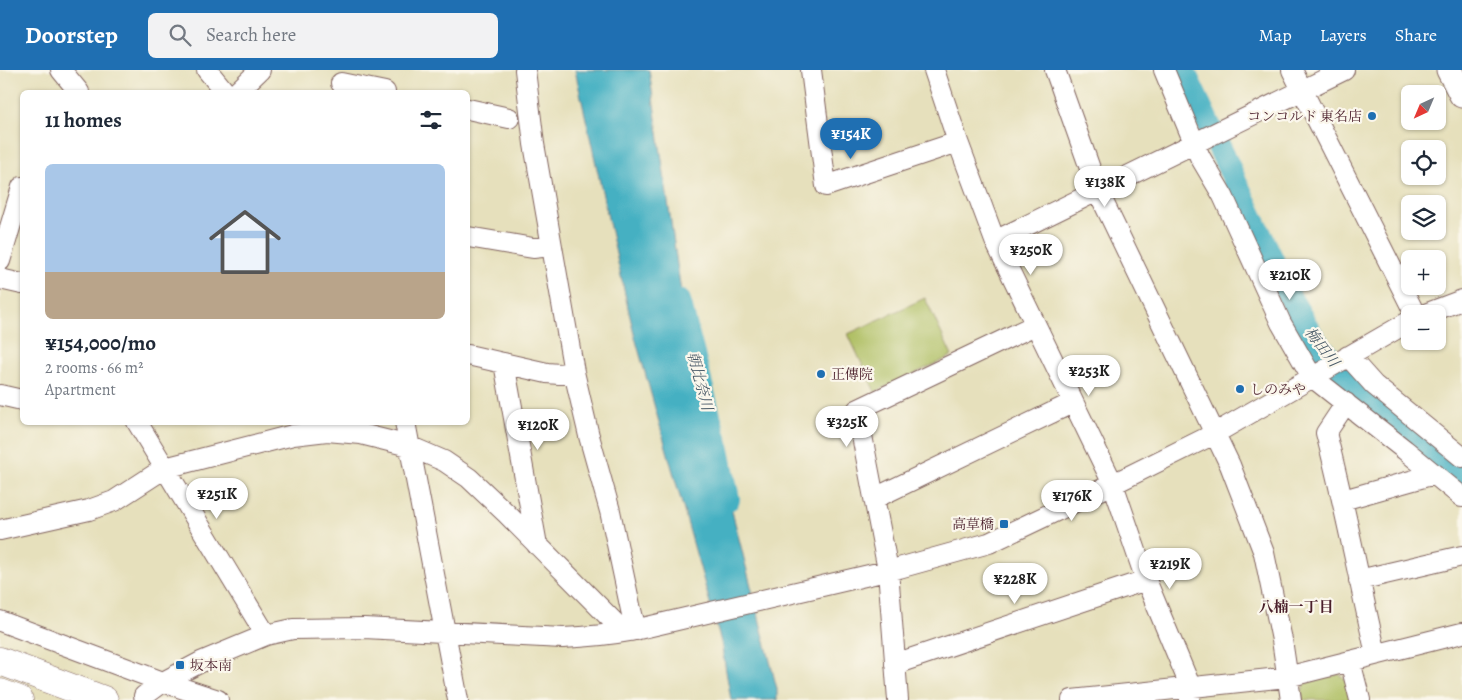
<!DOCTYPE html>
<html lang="en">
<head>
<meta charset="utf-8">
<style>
  body { margin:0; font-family:Alegreya,"Noto Serif JP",serif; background:#f2f2f3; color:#1f2937; height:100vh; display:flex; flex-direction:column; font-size:19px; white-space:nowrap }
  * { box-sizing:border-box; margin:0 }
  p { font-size:16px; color:#747a83 }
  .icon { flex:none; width:28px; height:28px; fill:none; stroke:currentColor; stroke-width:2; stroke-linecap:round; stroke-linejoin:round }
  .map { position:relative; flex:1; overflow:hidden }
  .panel { position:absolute; left:20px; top:20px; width:450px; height:335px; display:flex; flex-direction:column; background:#fff; border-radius:8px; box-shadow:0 1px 4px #0004 }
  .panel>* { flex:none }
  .needle { width:32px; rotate:224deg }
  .tools { position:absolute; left:1401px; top:15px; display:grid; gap:10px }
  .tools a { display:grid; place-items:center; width:45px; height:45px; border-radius:8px; background:#fff; box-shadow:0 1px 4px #0004; font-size:25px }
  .price { position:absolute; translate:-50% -42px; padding:0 11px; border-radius:18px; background:#fff; color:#222; font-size:16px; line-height:32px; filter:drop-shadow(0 1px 2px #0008) }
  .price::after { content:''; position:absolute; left:50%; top:30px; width:15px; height:11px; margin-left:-8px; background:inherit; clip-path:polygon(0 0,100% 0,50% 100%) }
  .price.selected { background:#1f6fb2; color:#fff }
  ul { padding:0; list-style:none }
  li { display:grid; align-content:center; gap:10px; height:265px; padding:0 25px }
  li span { display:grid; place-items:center; height:155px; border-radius:8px; color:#555 }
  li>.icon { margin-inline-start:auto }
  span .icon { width:90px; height:90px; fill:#fffc; stroke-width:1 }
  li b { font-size:21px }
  h2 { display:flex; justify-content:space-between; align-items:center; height:60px; padding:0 25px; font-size:21px }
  header { display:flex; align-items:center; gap:30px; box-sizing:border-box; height:70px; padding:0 25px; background:#1f6fb2; color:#fff }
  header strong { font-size:24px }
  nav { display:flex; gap:28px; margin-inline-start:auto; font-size:18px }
  .search { width:350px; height:45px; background:#f2f2f3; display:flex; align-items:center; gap:12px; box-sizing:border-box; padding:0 18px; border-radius:8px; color:#747a83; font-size:19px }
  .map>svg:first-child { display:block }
  .green { fill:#adbe61; stroke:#7c6e46 }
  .water { fill:#44b0c2; stroke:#476876 }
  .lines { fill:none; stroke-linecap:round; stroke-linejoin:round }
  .river { stroke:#44b0c2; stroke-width:24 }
  .minor-casing { stroke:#81635e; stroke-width:22 }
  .major-casing { stroke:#81635e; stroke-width:27 }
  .highway-casing { stroke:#81635e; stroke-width:29 }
  .minor { stroke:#fff; stroke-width:20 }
  .major { stroke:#fff; stroke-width:25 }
  .highway { stroke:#fff; stroke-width:28 }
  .poi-dot { fill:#1f6fb2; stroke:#fbf7ec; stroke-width:2 }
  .labels { text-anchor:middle; stroke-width:4.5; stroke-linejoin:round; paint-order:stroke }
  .poi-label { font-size:14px; fill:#4a1f2b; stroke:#fbf7ec; text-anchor:start }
  .water-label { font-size:15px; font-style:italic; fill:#485967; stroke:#fbf7ec }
  .neighbourhood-label { font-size:15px; font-weight:bold; fill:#4a1f2b; stroke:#fbf7ec }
</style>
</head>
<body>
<header>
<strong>Doorstep</strong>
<div class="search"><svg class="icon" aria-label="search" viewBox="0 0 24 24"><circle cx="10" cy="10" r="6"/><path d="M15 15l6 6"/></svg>Search here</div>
<nav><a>Map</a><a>Layers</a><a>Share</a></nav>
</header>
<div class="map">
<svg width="1462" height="630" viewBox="0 0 1462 630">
  <rect width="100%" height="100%" fill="#fbf7ec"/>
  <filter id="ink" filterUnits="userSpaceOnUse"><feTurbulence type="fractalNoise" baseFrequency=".02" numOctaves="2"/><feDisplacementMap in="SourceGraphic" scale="10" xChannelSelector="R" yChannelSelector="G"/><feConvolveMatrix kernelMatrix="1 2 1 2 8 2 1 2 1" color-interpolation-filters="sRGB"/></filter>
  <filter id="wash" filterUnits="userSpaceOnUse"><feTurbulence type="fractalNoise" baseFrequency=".0096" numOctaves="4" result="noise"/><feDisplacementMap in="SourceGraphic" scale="20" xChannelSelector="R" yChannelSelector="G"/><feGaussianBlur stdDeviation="1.12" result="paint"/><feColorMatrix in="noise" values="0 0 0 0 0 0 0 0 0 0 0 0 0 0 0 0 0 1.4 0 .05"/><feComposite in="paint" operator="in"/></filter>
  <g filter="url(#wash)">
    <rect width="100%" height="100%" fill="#e6e0bc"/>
    <path class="green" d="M 925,228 L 952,286 L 875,322 L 848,264 Z
      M 1339,604 L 1348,612 L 1352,630 L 1302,630 L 1302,622 L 1305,613 Z"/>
    <path class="water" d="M 575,0 L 649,0 L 687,263 L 777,619 L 777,630 L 731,630 L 721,572 L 633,260 Z"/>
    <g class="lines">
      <path class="river" d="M 1183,0 L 1290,228 L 1315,271 L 1361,323 L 1462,406
        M 679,231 L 718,380 L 728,429"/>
    </g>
  </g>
  <g filter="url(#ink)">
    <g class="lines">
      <defs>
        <path id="minor" d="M 61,0 L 79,22
          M 207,0 L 225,22
          M 525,0 L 534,74 L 574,302 L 589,366 L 610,441 L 631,540 L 636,560
          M 811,0 L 826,116 L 958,72
          M 934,0 L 958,72 L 995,171 L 1113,414 L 1146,510 L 1191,618 L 1190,630
          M 1055,0 L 1098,121 L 1230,395 L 1264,483 L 1282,570 L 1291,630
          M 1164,0 L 1200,87 L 1223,126 L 1281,253 L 1312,307 L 1405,380 L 1462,427
          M 1292,0 L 1415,244
          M 341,13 L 385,22
          M 237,22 L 260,0
          M 468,39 L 509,48
          M 468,167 L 533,178 L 551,176
          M 995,171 L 1344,0
          M 0,191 L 22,117
          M 0,209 L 22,214
          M 1425,244 L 1462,230
          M 468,285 L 547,303 L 559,304 L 574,302
          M 1348,286 L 1374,315 L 1462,387
          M 504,293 L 537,475
          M 0,325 L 22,330
          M 1346,333 L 1326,363 C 1345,436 1359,511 1376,584
          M 137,352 L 266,565
          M 405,352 L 458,630
          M 875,428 L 1072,333
          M 1343,430 L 1435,404
          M 0,460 L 89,440 L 114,431 L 165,398 L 293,365 L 327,361 L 361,364 L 409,376 L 444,391 L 469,408 L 506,443 L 624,562
          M 1359,510 L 1462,486
          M 0,551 L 163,612 L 218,630
          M 1350,591 L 1360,630
          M 895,594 L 1146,510
          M 144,626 L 163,612 L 201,592 L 266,565 L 293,559 L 364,558 L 563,568 C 586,567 608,565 630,561 L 899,498 L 989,473 L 1113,414 L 1214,364 L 1410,251
          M 898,630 L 888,500 L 857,340 L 1035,255
          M 1072,630 L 1287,607 L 1462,563"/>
        <path id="major" d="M 1449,0 L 1462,25"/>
        <path id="highway" d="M 0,591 L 104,630
          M 0,623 L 19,630"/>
      </defs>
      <use href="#minor" class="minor-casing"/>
      <use href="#major" class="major-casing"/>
      <use href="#highway" class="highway-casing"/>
      <use href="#minor" class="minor"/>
      <use href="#major" class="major"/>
      <use href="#highway" class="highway"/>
    </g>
  </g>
  <g class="poi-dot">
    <circle cx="1372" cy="46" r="5"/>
    <circle cx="821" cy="304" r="5"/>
    <circle cx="1240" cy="319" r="5"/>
    <rect x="999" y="449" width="10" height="10" rx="2.5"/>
    <rect x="175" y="590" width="10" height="10" rx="2.5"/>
  </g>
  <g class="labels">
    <g class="poi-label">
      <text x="1362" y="51" text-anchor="end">コンコルド 東名店</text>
      <text x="831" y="309">正傳院</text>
      <text x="1250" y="324">しのみや</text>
      <text x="994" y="459" text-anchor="end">高草橋</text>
      <text x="190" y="600">坂本南</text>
    </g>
    <g class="water-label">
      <text transform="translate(1322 277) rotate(52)" y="5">梅田川</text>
      <text transform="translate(700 311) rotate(75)" y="5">朝比奈川</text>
    </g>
    <g class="neighbourhood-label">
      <text x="1296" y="542">八楠一丁目</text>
    </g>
  </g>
</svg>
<div class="tools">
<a><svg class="needle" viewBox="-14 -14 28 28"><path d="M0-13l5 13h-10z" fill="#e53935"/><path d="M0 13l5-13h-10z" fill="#747a83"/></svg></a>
<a><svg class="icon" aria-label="locate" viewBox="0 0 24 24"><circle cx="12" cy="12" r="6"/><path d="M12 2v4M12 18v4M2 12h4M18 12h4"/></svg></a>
<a><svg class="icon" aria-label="layers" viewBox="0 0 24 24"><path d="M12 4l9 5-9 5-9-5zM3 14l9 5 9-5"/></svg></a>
<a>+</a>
<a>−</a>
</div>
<b class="price selected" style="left:851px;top:90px">¥154K</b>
<b class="price" style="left:1105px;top:138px">¥138K</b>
<b class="price" style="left:1031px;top:206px">¥250K</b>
<b class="price" style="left:1290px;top:231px">¥210K</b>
<b class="price" style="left:1089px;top:327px">¥253K</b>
<b class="price" style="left:847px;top:378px">¥325K</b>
<b class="price" style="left:538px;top:381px">¥120K</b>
<b class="price" style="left:217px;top:450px">¥251K</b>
<b class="price" style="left:1072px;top:452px">¥176K</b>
<b class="price" style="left:1170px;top:520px">¥219K</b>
<b class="price" style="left:1015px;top:535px">¥228K</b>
<section class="panel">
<h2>11 homes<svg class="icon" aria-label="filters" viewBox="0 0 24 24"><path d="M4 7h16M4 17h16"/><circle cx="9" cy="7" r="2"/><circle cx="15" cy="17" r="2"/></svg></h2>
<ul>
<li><span style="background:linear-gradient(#a9c7e8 70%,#b9a48a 0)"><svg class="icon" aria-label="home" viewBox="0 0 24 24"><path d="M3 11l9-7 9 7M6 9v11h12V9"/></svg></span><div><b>¥154,000/mo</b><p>2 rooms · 66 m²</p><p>Apartment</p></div></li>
</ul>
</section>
</div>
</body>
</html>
